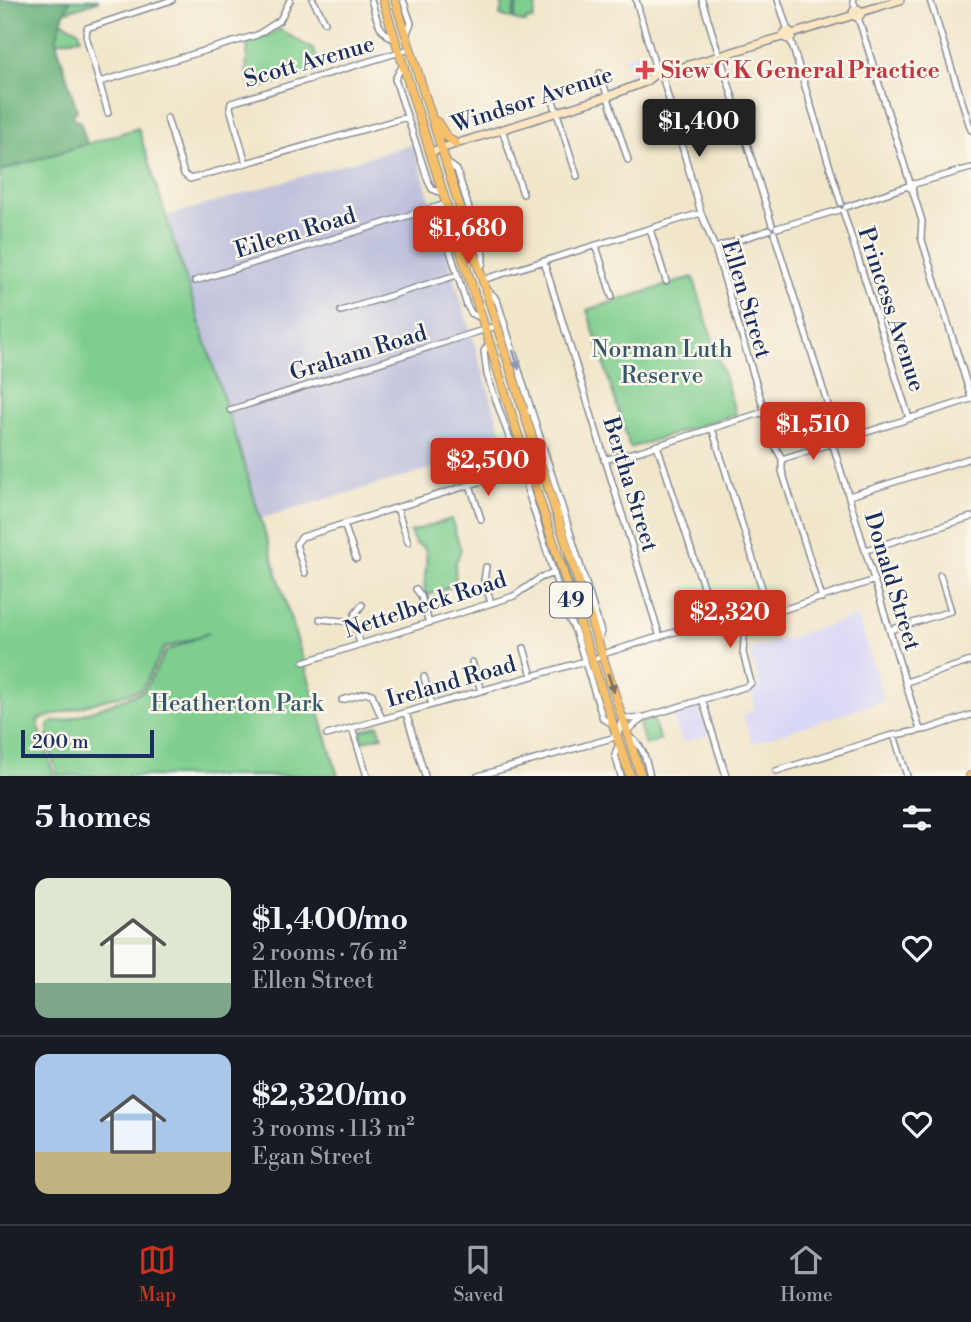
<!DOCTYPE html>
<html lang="en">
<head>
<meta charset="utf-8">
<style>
  body { margin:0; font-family:"Libre Bodoni",serif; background:#20242c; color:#f1f3f6; height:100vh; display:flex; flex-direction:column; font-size:26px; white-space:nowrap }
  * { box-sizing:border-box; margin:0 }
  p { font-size:23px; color:#9ea1a6 }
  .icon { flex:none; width:38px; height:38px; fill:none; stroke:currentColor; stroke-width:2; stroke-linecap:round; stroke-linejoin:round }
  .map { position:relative; height:776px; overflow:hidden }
  .sheet { display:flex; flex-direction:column; background:#171b24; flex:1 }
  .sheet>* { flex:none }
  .scale { position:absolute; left:21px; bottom:18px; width:133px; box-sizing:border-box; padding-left:7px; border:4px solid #1b2f5e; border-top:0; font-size:19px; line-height:24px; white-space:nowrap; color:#1b2f5e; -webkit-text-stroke:5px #fbf7ec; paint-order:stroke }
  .price { position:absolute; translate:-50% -60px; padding:0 16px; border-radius:7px; background:#c8321e; color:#fff; font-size:23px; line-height:46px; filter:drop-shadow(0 2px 4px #0008) }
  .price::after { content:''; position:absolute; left:50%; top:42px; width:21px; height:16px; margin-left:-10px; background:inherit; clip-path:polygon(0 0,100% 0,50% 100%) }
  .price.on { background:#222; color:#fff }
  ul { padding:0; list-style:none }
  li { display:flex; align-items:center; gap:21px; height:175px; padding:0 35px }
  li+li { border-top:2px solid #363941 }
  li span { display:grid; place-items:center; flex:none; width:196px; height:140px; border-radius:14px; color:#555 }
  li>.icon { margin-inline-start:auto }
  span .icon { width:84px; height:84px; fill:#fffc; stroke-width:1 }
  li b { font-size:30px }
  h2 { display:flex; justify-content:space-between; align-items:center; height:84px; padding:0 35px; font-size:30px }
  .tabs { display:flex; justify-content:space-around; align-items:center; height:98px; border-top:2px solid #363941; background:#171b24; font-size:19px; color:#9ea1a6 }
  .tabs a { display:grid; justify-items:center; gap:4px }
  .tabs .on { color:#c8321e }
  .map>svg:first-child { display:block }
  .built { fill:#d9d7f7 }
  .industrial { fill:#c0c2dd }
  .green { fill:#7fce8e; stroke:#4d7e76; stroke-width:2 }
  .forest { fill:#67b179; stroke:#41706c; stroke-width:2 }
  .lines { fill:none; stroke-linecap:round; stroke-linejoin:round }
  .street-casing { stroke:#868a94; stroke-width:8 }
  .secondary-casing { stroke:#868a94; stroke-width:10 }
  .primary-casing { stroke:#868a94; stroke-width:10 }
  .street { stroke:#fff; stroke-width:5 }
  .secondary { stroke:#fbe6c4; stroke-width:7 }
  .primary { stroke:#f6c06b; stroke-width:8 }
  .oneway { fill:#8d97ae }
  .oneway2 { fill:#7e7064 }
  .health-dot { fill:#e0444e; stroke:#fbf7ec; stroke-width:2.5 }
  .labels { text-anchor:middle; stroke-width:5; stroke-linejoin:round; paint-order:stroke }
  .shield { fill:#fbf7ec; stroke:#5e6b89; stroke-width:2 }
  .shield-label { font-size:21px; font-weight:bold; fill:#1b2f5e }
  .street-label { font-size:23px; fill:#1b2f5e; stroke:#fbf7ec }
  .health-label { font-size:23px; font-weight:bold; fill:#be3a42; stroke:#fbf7ec; text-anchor:start }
  .park-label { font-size:23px; fill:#34576a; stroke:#fbf7ec }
</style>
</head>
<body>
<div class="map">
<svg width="971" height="776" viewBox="0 0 971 776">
  <rect width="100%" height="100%" fill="#fbf7ec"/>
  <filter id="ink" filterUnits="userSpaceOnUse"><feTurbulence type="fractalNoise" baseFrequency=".0143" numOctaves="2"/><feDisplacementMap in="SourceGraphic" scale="14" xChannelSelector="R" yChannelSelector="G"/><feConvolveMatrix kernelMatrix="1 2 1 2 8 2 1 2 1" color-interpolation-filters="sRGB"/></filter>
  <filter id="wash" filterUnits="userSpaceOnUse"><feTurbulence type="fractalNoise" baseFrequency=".00686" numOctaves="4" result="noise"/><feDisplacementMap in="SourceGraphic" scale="28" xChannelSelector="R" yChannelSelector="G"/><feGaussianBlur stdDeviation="1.57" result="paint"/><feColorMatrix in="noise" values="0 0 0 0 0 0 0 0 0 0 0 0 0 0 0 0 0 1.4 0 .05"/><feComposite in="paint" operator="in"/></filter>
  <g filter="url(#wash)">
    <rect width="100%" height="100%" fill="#f1e6ca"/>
    <path class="built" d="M 644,51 L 651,72 L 631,79 L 624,58 Z
      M 858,616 L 884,701 L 752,743 L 743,715 L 754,710 L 753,689 L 760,686 L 749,650 Z
      M 699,708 L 708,735 L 682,743 L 673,715 Z"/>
    <path class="industrial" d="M 413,144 L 506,447 L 259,519 L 167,216 Z"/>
    <path class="green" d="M 0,0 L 98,0 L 98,1 L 52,16 L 79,31 L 81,38 L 0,50 Z
      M 503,0 L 516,0 L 512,19 L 500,16 Z
      M 518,0 L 531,1 L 530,5 L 536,6 L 533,20 L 527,19 L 526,23 L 514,20 Z
      M 279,29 L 314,50 L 320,70 L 252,90 L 246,71 L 248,42 L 273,33 Z
      M 138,128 L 242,457 L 338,776 L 58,776 L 47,740 L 49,725 L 53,722 L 67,720 L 144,691 L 166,651 L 209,633 L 164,648 L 142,689 L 37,720 L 54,776 L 0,776 L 0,171 Z
      M 693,277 L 736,414 L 630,448 L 587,310 Z
      M 451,519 L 461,550 L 455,564 L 456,585 L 426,596 C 421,580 430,564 425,548 L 415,543 L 410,532 Z
      M 653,719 L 660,740 L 645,745 L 639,724 Z
      M 378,725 L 382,736 L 362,742 L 361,731 Z"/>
    <path class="forest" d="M 0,0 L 70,0 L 63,16 L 56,41 L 77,110 L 73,115 L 74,120 L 80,121 L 87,144 L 0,171 L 0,27 L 3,22 L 0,19 Z
      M 548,516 L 553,517 L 575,586 L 571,587 Z"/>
  </g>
  <g filter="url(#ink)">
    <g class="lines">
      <defs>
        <path id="street" d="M 313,0 L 325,22
          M 371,0 C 377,18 377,31 395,40
          M 403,0 L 411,23 L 406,35
          M 636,0 L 657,73
          M 702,0 L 718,52
          M 778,0 L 788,31
          M 853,0 L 856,9
          M 930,0 L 971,130
          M 858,17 L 910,183
          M 790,38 L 841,203
          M 721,59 L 772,225
          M 403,65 L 395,79 L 428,181 L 432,189 L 442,193
          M 600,73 L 628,160
          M 663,79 L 701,213 L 715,248 L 775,446 L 782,459 L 782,471 L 822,598
          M 100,82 L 257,35 L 280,20 L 290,0
          M 549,88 L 577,176
          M 108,113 L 86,36 L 87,28 L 172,0
          M 167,118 L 184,174 L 190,179 L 407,117
          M 502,129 L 523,194
          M 446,162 L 457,170 L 483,254 L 483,263 L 479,270
          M 246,163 L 230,108 L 231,103 L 410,49
          M 914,184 L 971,168
          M 912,189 L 914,184 L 910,183 L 908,187 L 912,189 L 922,221 L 921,237 L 971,397
          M 846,207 L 908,186
          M 843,211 L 909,418
          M 449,214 L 445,227 L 445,234 L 467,306 L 472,314 L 482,318
          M 777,228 L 839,210
          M 650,229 L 666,281
          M 774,233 L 839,440
          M 596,246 L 612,297
          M 715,248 L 769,230
          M 544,262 L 660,637
          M 482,280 L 701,213
          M 195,281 L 446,204
          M 488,291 L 494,296 L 498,303 L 531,409 L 525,415
          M 341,311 L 457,275
          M 489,344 L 484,351 L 487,375 L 509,437 L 513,442 L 522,447
          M 531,409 L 564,513
          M 230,410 L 496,326
          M 712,428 L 770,614
          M 832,442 L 920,730
          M 657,445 L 714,620
          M 782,459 L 971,399
          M 604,460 L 640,451 L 764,412
          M 531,475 L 527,486 L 528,492 L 567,615 L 575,631 L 603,719 L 613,724
          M 470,485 L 481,519
          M 849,496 L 971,458
          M 397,508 L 408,542
          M 556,509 L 565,516 L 601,632 L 598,643
          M 344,524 L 356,559
          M 866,550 L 971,517
          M 486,567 L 484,580 L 491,603
          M 305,573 L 296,544 L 302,537 L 540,463
          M 416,589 L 421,596 L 429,623
          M 320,619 L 354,622 L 360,644
          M 354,622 L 355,614 L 362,605
          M 890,630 L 951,611 L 940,575
          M 524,648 L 532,676
          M 592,661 L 606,653 L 714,620 L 728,617 L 770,614 L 875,580
          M 304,662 L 514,596 L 540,578 L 554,573
          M 472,662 L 481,691
          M 424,677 L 432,705
          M 906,682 L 971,661
          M 702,699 L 726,776
          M 342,700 L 366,693 L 372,694 L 382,719
          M 406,713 L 425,776
          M 352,728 L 367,776
          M 627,731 L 642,719
          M 327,735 L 585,661
          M 894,735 L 907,776
          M 629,737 C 644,745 646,761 650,776
          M 619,744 L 615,754 L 621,776
          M 776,771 L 889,736 L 928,729 L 971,715
          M 478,776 L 612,738 L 619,732 L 622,717 L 632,719 L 645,717 L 748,686 L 751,683 L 750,679 L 743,653 L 746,615"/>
        <path id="secondary" d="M853 13a4 4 0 1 1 8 0a4 4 0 1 1-8 0Z
          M 861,12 L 900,0
          M784 35a4 4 0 1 1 8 0a4 4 0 1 1-8 0Z
          M 792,34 L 854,15
          M 723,55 L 785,36
          M 662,73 L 716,57
          M 430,152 L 606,97 L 645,82 L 658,72 L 663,74 L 664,78"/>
        <path id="primary" d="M 383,0 L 518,435 L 630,776
          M 395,0 L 530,431 L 641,776
          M 437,122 L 446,136 L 456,144
          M 970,776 L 971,776"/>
      </defs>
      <use href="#street" class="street-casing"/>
      <use href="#secondary" class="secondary-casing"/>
      <use href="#primary" class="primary-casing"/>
      <use href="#street" class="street"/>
      <use href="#secondary" class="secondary"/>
      <use href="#primary" class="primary"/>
    </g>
    <defs><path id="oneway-solid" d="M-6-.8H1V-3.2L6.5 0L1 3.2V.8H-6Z" transform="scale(1.75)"/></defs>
    <use class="oneway" href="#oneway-solid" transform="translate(516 360) rotate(73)"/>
    <use class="oneway2" href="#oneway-solid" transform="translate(611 683) rotate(72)"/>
  </g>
  <path class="health-dot" d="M641.5 59.5h7v7h7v7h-7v7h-7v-7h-7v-7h7z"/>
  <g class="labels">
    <rect class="shield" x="550" y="582.5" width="42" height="35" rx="5"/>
    <g class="shield-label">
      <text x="571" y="607">49</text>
    </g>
    <g class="street-label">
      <text transform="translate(309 61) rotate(-16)" y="8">Scott Avenue</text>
      <text transform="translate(532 99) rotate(-18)" y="8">Windsor Avenue</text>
      <text transform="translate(295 232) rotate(-17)" y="8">Eileen Road</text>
      <text transform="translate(747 299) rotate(73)" y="8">Ellen Street</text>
      <text transform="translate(892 309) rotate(72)" y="8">Princess Avenue</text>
      <text transform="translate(358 352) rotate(-17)" y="8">Graham Road</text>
      <text transform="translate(631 484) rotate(73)" y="8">Bertha Street</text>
      <text transform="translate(893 581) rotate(73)" y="8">Donald Street</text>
      <text transform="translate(425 604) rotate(-18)" y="8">Nettelbeck Road</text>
      <text transform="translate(451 681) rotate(-16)" y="8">Ireland Road</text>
    </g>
    <g class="health-label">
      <text x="661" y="78">Siew C K General Practice</text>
    </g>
    <g class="park-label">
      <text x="662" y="357">Norman Luth<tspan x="662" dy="26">Reserve</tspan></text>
      <text x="237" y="711">Heatherton Park</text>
    </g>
  </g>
</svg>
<div class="scale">200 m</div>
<b class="price on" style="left:699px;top:159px">$1,400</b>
<b class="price" style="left:468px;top:266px">$1,680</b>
<b class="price" style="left:813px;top:462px">$1,510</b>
<b class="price" style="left:488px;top:498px">$2,500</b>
<b class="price" style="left:730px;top:650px">$2,320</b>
</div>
<section class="sheet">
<h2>5 homes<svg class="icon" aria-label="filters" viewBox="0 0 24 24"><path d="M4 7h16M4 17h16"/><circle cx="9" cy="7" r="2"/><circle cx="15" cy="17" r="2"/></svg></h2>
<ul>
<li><span style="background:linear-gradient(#dfe7d0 75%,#7fa58c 0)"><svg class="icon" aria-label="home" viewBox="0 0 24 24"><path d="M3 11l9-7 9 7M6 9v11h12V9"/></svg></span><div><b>$1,400/mo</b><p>2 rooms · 76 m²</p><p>Ellen Street</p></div><svg class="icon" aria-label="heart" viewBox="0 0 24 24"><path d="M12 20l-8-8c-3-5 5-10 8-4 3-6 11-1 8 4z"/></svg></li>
<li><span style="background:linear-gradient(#a9c7e8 70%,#c2b280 0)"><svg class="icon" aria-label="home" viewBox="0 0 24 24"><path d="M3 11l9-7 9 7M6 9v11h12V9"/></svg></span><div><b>$2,320/mo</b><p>3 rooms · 113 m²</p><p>Egan Street</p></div><svg class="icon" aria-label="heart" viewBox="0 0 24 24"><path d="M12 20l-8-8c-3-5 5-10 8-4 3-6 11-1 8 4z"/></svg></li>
</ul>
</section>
<nav class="tabs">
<a class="on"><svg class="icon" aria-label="map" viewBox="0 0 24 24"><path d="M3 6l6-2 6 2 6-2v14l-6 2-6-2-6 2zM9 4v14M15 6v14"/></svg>Map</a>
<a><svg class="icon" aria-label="saved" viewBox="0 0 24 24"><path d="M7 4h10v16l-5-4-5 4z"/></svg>Saved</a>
<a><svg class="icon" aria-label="home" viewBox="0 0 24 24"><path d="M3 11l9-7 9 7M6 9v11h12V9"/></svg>Home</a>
</nav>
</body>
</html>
